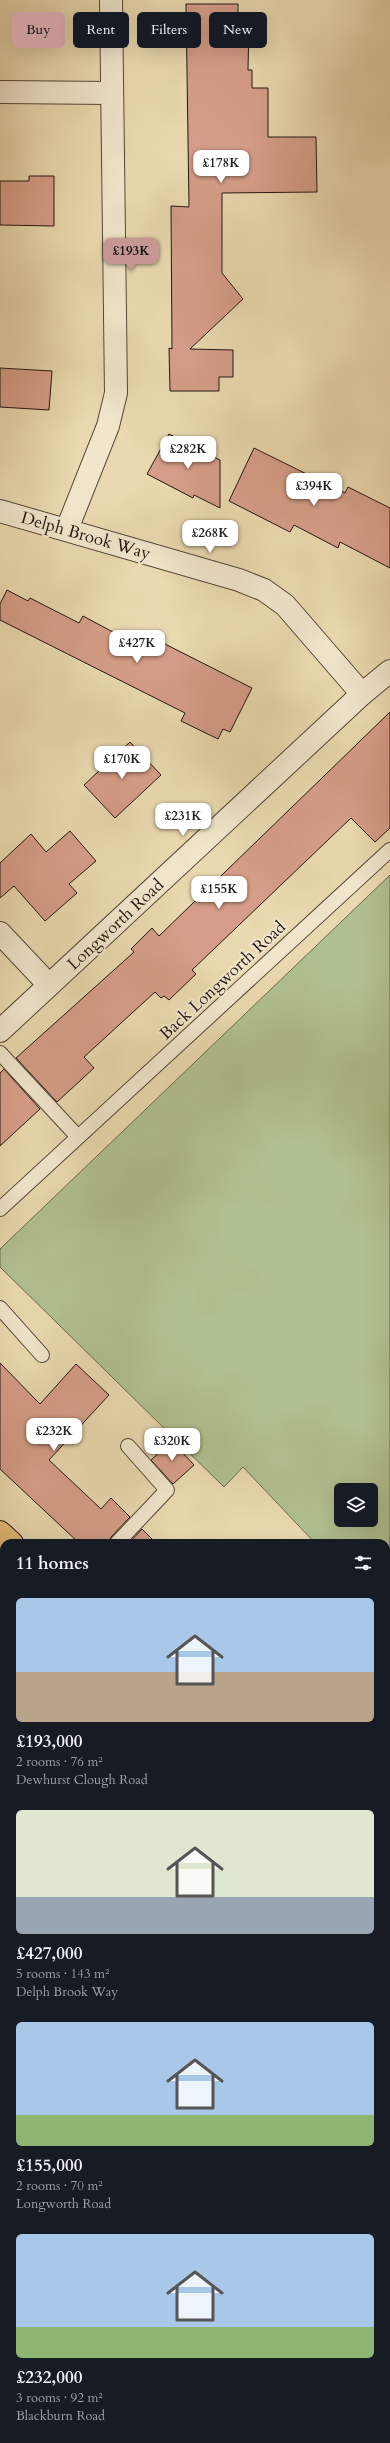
<!DOCTYPE html>
<html lang="en">
<head>
<meta charset="utf-8">
<style>
  body { margin:0; font-family:Cardo,serif; background:#242831; color:#f1f3f6; height:100vh; display:flex; flex-direction:column; font-size:15px; white-space:nowrap }
  * { box-sizing:border-box; margin:0 }
  p { font-size:13px; color:#9ea1a6 }
  .icon { flex:none; width:22px; height:22px; fill:none; stroke:currentColor; stroke-width:2; stroke-linecap:round; stroke-linejoin:round }
  .map { position:relative; flex:1; overflow:hidden }
  .side { position:absolute; left:0px; top:1539px; width:390px; height:904px; display:flex; flex-direction:column; background:#171b24; border-radius:12px 12px 0 0; box-shadow:0 4px 16px #0002 }
  .side>* { flex:none }
  .banner { position:absolute; left:12px; top:12px; width:366px; height:36px; display:flex; gap:8px }
  .tools { position:absolute; left:334px; top:1483px; display:grid; gap:8px }
  .tools a { display:grid; place-items:center; width:44px; height:44px; border-radius:6px; background:#171b24; box-shadow:0 4px 16px #0002; font-size:20px }
  .price { position:absolute; translate:-50% -34px; padding:0 9px; border-radius:8px; background:#fff; color:#222; font-size:13px; line-height:26px; filter:drop-shadow(0 1px 2px #0008) }
  .price::after { content:''; position:absolute; left:50%; top:24px; width:12px; height:9px; margin-left:-6px; background:inherit; clip-path:polygon(0 0,100% 0,50% 100%) }
  .price.current { background:#c59692; color:#111 }
  ul { padding:0; list-style:none }
  li { display:grid; align-content:center; gap:8px; height:212px; padding:0 16px }
  li span { display:grid; place-items:center; height:124px; border-radius:6px; color:#555 }
  li>.icon { margin-inline-start:auto }
  span .icon { width:72px; height:72px; fill:#fffc; stroke-width:1 }
  li b { font-size:17px }
  h2 { display:flex; justify-content:space-between; align-items:center; height:48px; padding:0 16px; font-size:17px }
  .tag { padding:0 14px; border-radius:6px; background:#171b24; box-shadow:0 4px 16px #0002; font-size:14px; line-height:36px }
  .tag.current { background:#c59692; color:#111 }
  .map>svg:first-child { display:block }
  .green { fill:#b1c090; stroke:#6a6b50; fill-rule:evenodd }
  .building { fill:#d69e88; stroke:#221611 }
  .lines { fill:none; stroke-linecap:round; stroke-linejoin:round }
  .service-casing { stroke:#544739; stroke-width:16 }
  .minor-casing { stroke:#544739; stroke-width:24 }
  .tertiary-casing { stroke:#544739; stroke-width:24 }
  .trunk-casing { stroke:#221611; stroke-width:24 }
  .service { stroke:#f1e6cc; stroke-width:14 }
  .minor { stroke:#f1e6cc; stroke-width:22 }
  .tertiary { stroke:#f1e6cc; stroke-width:22 }
  .trunk { stroke:#e5bc78; stroke-width:22 }
  .labels { text-anchor:middle; stroke-width:4; stroke-linejoin:round; paint-order:stroke }
  .street-label { font-size:17px; fill:#221611; stroke:#f1e6cc }
</style>
</head>
<body>
<div class="map">
<svg width="390" height="2443" viewBox="0 0 390 2443">
  <rect width="100%" height="100%" fill="#ead9b0"/>
  <filter id="stains"><feTurbulence type="fractalNoise" baseFrequency=".005" numOctaves="4"/><feColorMatrix values="0 0 0 0 .2 0 0 0 0 .09 0 0 0 0 .02 0 0 0 .5 -.17"/></filter>
  <radialGradient id="worn" r=".72"><stop offset=".6" stop-color="#630" stop-opacity="0"/><stop offset="1" stop-color="#630" stop-opacity=".3"/></radialGradient>
  <path class="green" d="M 390,875 L 390,1639 L 386,1637 L 386,1543 L 315,1543 L 243,1467 L 224,1487 L 0,1267 L 0,1249 ZM 341,1490 L 371,1490 L 371,1520 L 341,1520 Z
    M 386,2203 L 390,2204 L 390,2443 L 151,2443 L 148,2439 L 386,2439 Z"/>
  <path class="building" d="M 186,4 L 238,4 L 238,21 L 249,21 L 248,70 L 252,70 L 252,88 L 268,88 L 268,137 L 316,137 L 317,192 L 222,193 L 222,273 L 243,299 L 190,349 L 233,350 L 233,377 L 219,377 L 219,391 L 170,391 L 169,348 L 172,349 L 171,206 L 189,207 Z
    M 29,176 L 54,176 L 54,226 L 0,225 L 0,181 L 29,181 Z
    M 0,368 L 52,371 L 49,410 L 0,407 Z
    M 169,434 L 220,460 L 220,508 L 194,495 L 193,498 L 147,474 Z
    M 254,448 L 345,493 L 348,487 L 390,508 L 390,568 L 340,542 L 338,548 L 294,525 L 290,532 L 229,501 Z
    M 7,590 L 28,601 L 30,598 L 79,623 L 83,616 L 126,639 L 128,634 L 156,648 L 159,641 L 252,688 L 230,732 L 223,729 L 218,739 L 181,721 L 185,713 L 0,620 L 0,604 Z
    M 390,712 L 390,828 L 375,842 L 351,818 L 192,970 L 196,974 L 169,1000 L 164,996 L 161,998 L 155,992 L 84,1057 L 94,1068 L 57,1102 L 16,1058 L 134,952 L 131,949 L 152,928 L 159,936 Z
    M 130,742 L 161,775 L 115,818 L 84,785 Z
    M 70,831 L 96,861 L 69,884 L 77,893 L 45,921 L 14,886 L 0,898 L 0,863 L 31,834 L 46,852 Z
    M 4,1069 L 40,1109 L 0,1146 L 0,1073 Z
    M 0,1363 L 40,1404 L 76,1364 L 109,1395 L 49,1460 L 101,1509 L 111,1498 L 130,1517 L 111,1537 L 109,1543 L 79,1543 L 0,1469 Z
    M 172,1441 L 194,1465 L 173,1484 L 151,1460 Z
    M 142,1529 L 156,1543 L 129,1543 Z"/>
  <g class="lines">
    <defs>
      <path id="service" d="M 0,1053 L 78,1137
        M 0,1209 L 390,850
        M 0,1308 L 42,1355
        M 117,1543 L 167,1490 L 128,1446
        M 0,1754 L 4,1758
        M 386,1757 L 390,1761"/>
      <path id="minor" d="M 0,92 L 111,93
        M 0,511 L 239,580 L 264,590 L 285,605 L 362,694
        M 67,529 L 108,426 L 116,393 L 111,0
        M 0,933 L 49,985
        M 0,2042 L 4,2038"/>
      <path id="tertiary" d="M 0,1031 L 362,694 L 390,671"/>
      <path id="trunk" d="M 0,1532 L 12,1543
        M 386,1903 L 390,1906"/>
    </defs>
    <use href="#service" class="service-casing"/>
    <use href="#minor" class="minor-casing"/>
    <use href="#tertiary" class="tertiary-casing"/>
    <use href="#trunk" class="trunk-casing"/>
    <use href="#service" class="service"/>
    <use href="#minor" class="minor"/>
    <use href="#tertiary" class="tertiary"/>
    <use href="#trunk" class="trunk"/>
  </g>
  <g class="labels">
    <g class="street-label">
      <text transform="translate(86 535) rotate(16)" y="6">Delph Brook Way</text>
      <text transform="translate(115 924) rotate(-43)" y="6">Longworth Road</text>
      <text transform="translate(222 980) rotate(-43)" y="6">Back Longworth Road</text>
    </g>
  </g>
  <rect width="100%" height="100%" filter="url(#stains)"/>
  <rect width="100%" height="100%" fill="url(#worn)"/>
</svg>
<div class="tools">
<a><svg class="icon" aria-label="layers" viewBox="0 0 24 24"><path d="M12 4l9 5-9 5-9-5zM3 14l9 5 9-5"/></svg></a>
</div>
<b class="price" style="left:221px;top:184px">£178K</b>
<b class="price current" style="left:131px;top:272px">£193K</b>
<b class="price" style="left:188px;top:470px">£282K</b>
<b class="price" style="left:314px;top:507px">£394K</b>
<b class="price" style="left:210px;top:554px">£268K</b>
<b class="price" style="left:137px;top:664px">£427K</b>
<b class="price" style="left:122px;top:780px">£170K</b>
<b class="price" style="left:183px;top:837px">£231K</b>
<b class="price" style="left:219px;top:910px">£155K</b>
<b class="price" style="left:54px;top:1452px">£232K</b>
<b class="price" style="left:172px;top:1462px">£320K</b>
<div class="banner">
<a class="tag current">Buy</a>
<a class="tag">Rent</a>
<a class="tag">Filters</a>
<a class="tag">New</a>
</div>
<section class="side">
<h2>11 homes<svg class="icon" aria-label="filters" viewBox="0 0 24 24"><path d="M4 7h16M4 17h16"/><circle cx="9" cy="7" r="2"/><circle cx="15" cy="17" r="2"/></svg></h2>
<ul>
<li><span style="background:linear-gradient(#a9c7e8 60%,#b9a48a 0)"><svg class="icon" aria-label="home" viewBox="0 0 24 24"><path d="M3 11l9-7 9 7M6 9v11h12V9"/></svg></span><div><b>£193,000</b><p>2 rooms · 76 m²</p><p>Dewhurst Clough Road</p></div></li>
<li><span style="background:linear-gradient(#dfe7d0 70%,#9aa5b1 0)"><svg class="icon" aria-label="home" viewBox="0 0 24 24"><path d="M3 11l9-7 9 7M6 9v11h12V9"/></svg></span><div><b>£427,000</b><p>5 rooms · 143 m²</p><p>Delph Brook Way</p></div></li>
<li><span style="background:linear-gradient(#a9c7e8 75%,#8fb573 0)"><svg class="icon" aria-label="home" viewBox="0 0 24 24"><path d="M3 11l9-7 9 7M6 9v11h12V9"/></svg></span><div><b>£155,000</b><p>2 rooms · 70 m²</p><p>Longworth Road</p></div></li>
<li><span style="background:linear-gradient(#a9c7e8 75%,#8fb573 0)"><svg class="icon" aria-label="home" viewBox="0 0 24 24"><path d="M3 11l9-7 9 7M6 9v11h12V9"/></svg></span><div><b>£232,000</b><p>3 rooms · 92 m²</p><p>Blackburn Road</p></div></li>
</ul>
</section>
</div>
</body>
</html>
